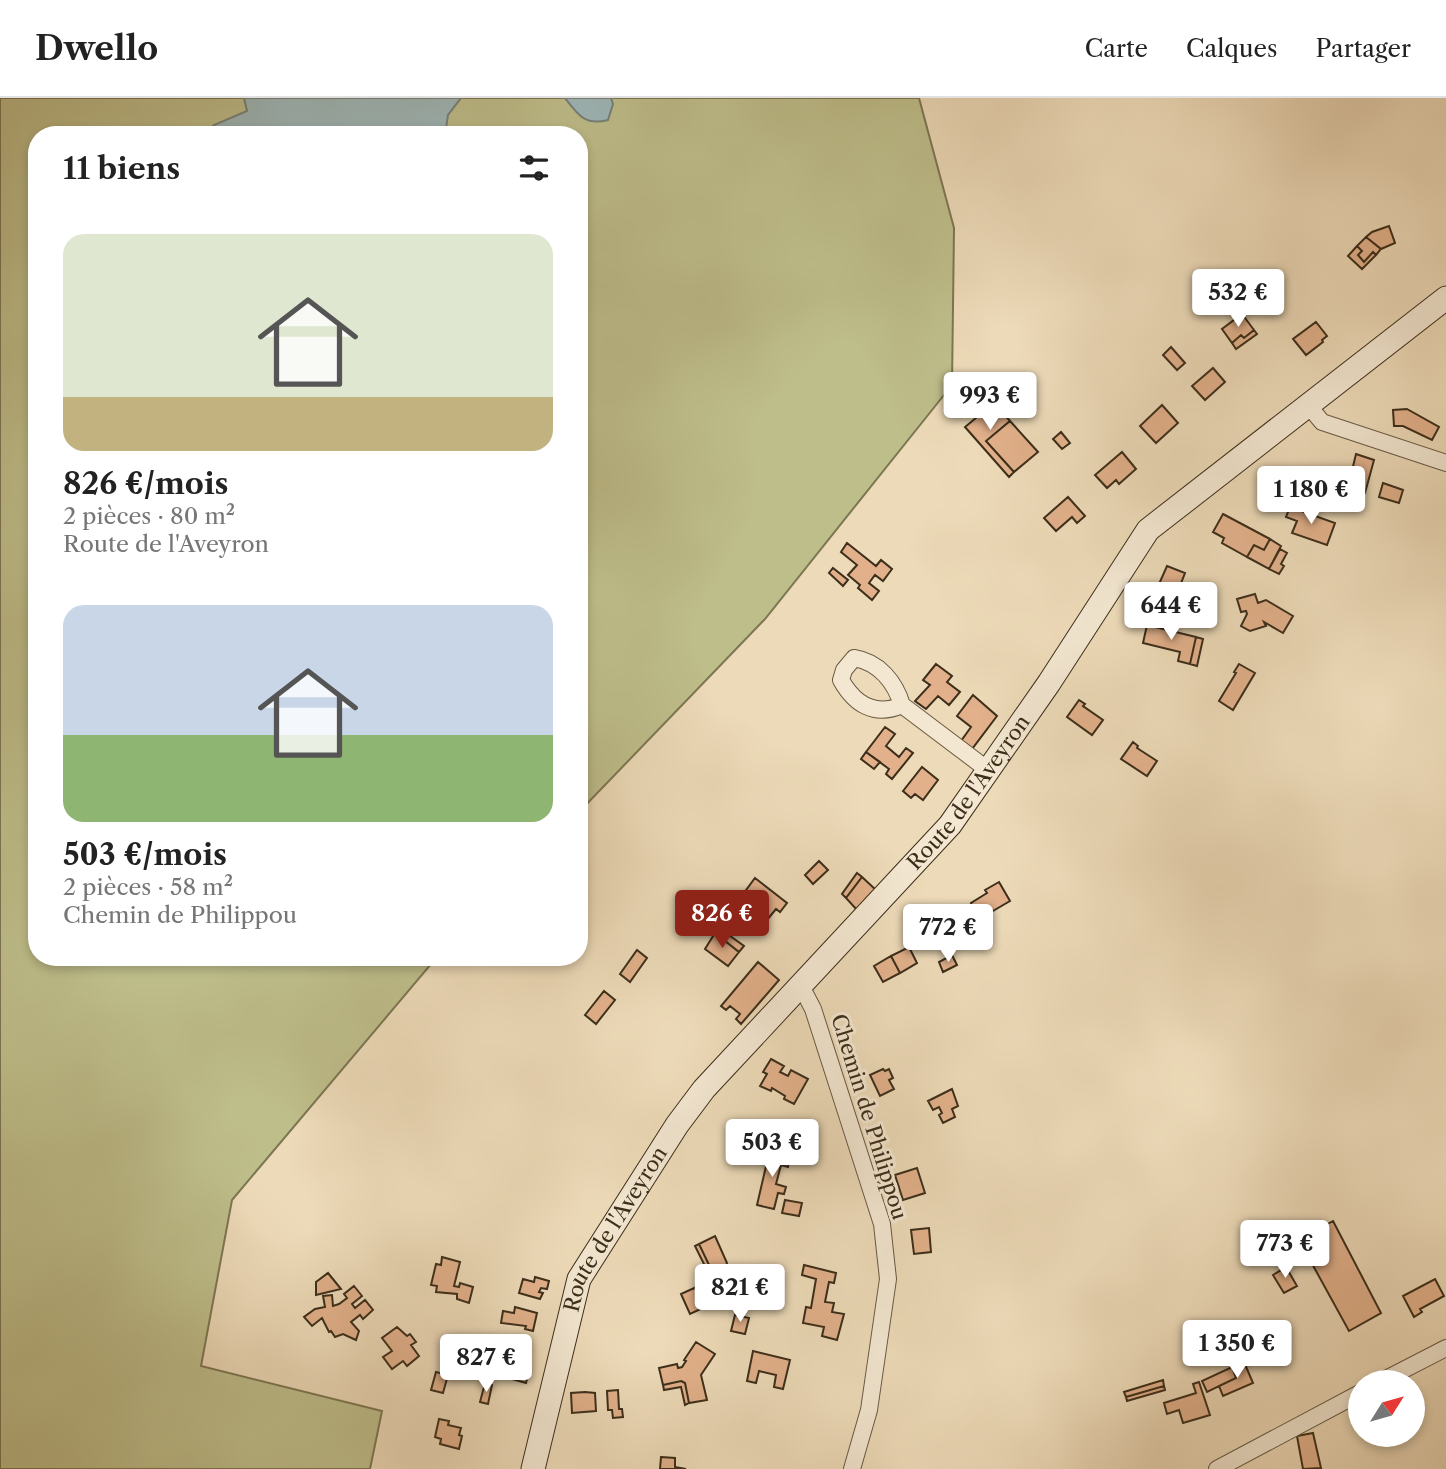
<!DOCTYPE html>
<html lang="fr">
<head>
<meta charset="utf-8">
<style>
  body { margin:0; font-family:"Libre Caslon Text",serif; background:#f2f2f2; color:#222; height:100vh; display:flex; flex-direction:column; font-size:26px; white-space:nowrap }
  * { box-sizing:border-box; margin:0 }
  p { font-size:23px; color:#767676 }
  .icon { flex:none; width:38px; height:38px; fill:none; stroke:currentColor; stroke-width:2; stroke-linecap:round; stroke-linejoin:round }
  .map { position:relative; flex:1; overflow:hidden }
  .sheet { position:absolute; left:28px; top:28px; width:560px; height:840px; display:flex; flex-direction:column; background:#fff; border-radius:28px; box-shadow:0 4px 10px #0003 }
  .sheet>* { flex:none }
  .needle { width:46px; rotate:53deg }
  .fabs { position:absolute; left:1348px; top:1272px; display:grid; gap:14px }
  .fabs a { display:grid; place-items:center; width:77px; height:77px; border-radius:50%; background:#fff; box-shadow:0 4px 10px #0003; font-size:35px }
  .price { position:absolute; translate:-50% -60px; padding:0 16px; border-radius:7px; background:#fff; color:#222; font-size:23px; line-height:46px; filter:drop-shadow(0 2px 4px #0008) }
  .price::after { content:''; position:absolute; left:50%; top:42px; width:21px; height:16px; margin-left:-10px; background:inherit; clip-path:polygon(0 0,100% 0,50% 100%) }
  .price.on { background:#8f2418; color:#fff }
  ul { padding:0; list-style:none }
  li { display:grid; align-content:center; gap:14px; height:371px; padding:0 35px }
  li span { display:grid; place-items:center; height:217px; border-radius:21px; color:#555 }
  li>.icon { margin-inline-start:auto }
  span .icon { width:126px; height:126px; fill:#fffc; stroke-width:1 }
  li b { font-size:30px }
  h2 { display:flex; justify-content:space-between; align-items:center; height:84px; padding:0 35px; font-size:30px }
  header { display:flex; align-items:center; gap:42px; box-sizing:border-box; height:98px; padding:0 35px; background:#fff; border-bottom:2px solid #e0e0e0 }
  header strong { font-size:33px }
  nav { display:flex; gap:38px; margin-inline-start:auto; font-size:24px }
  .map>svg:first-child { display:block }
  .green { fill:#bebe8b; stroke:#7d7652; stroke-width:2 }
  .water { fill:#9eb8ba; stroke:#77817a; stroke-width:2 }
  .building { fill:#e2b18b; stroke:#3c2e1a; stroke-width:2 }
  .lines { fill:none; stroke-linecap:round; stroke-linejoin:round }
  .street-casing { stroke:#685942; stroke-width:18 }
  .secondary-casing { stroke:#3c2e1a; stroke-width:25 }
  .street { stroke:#f3e7d1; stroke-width:16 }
  .secondary { stroke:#f3e7d1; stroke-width:23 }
  .labels { text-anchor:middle; stroke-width:6; stroke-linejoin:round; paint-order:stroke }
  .street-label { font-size:21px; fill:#3c2e1a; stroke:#f3e7d1 }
</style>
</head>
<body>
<header>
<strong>Dwello</strong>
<nav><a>Carte</a><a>Calques</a><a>Partager</a></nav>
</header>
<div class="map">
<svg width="1446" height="1371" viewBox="0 0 1446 1371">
  <rect width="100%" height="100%" fill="#eddab8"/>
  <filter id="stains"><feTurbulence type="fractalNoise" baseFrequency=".00286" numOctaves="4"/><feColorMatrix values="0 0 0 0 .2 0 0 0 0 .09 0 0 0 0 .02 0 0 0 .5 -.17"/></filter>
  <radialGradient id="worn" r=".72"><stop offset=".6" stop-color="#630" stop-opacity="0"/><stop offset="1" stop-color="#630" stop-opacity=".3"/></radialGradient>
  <path class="green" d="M 0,0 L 919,0 L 954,130 L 952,287 L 765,521 L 579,714 L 579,37 L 37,37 L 37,859 L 437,859 L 232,1102 L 201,1268 L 382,1313 L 370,1371 L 0,1371 Z"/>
  <path class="water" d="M 244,0 L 461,0 L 448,17 L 445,37 L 204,37 L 214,27 L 247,13 Z
    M 565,0 L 611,0 L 613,6 L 608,22 C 585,28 578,17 565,0 Z"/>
  <path class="building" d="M 1389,128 L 1395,145 L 1381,151 L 1366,139 L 1372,134 Z
    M 1366,139 L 1381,151 L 1376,157 L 1373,154 L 1364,164 L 1358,157 L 1362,153 L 1357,148 Z
    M 1357,148 L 1362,153 L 1358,157 L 1364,164 L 1373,154 L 1376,157 L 1362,171 L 1348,158 Z
    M 1242,216 L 1254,232 L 1244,240 L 1241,237 L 1232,245 L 1222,231 Z
    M 1316,224 L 1327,238 L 1322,242 L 1323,244 L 1306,257 L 1293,241 Z
    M 1254,232 L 1257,236 L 1236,251 L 1232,245 L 1241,237 L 1244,240 Z
    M 1171,249 L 1185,265 L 1177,272 L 1163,257 Z
    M 1213,270 L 1225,284 L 1205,302 L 1192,288 Z
    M 994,305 L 1010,323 L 986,343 L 1014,374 L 1009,379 L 965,329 Z
    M 1162,307 L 1178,325 L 1156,345 L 1140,328 Z
    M 1407,311 L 1439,329 L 1432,342 L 1403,328 L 1394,328 L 1393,312 Z
    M 1010,323 L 1038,354 L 1014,374 L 986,343 Z
    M 1061,334 L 1070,345 L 1062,351 L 1053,341 Z
    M 1122,354 L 1136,371 L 1119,386 L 1116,382 L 1107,390 L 1095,377 Z
    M 1356,356 L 1374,362 L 1365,395 L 1348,389 Z
    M 1383,385 L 1403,392 L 1399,405 L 1379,399 Z
    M 1068,399 L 1085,418 L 1077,425 L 1072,419 L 1056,433 L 1044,420 Z
    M 1290,409 L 1335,425 L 1327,447 L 1292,435 L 1297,423 L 1286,419 Z
    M 1223,416 L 1270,441 L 1264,452 L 1254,447 L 1247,459 L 1222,445 L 1224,440 L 1213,434 Z
    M 1270,441 L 1281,448 L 1269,471 L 1247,459 L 1254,447 L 1264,452 Z
    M 847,445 L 876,468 L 881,462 L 892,471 L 883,483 L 875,477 L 869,485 L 879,493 L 872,502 L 858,490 L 860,487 L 848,477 L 857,467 L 841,454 Z
    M 1280,451 L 1287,455 L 1281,466 L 1284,468 L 1279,476 L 1269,471 Z
    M 1167,468 L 1185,475 L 1174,503 L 1155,495 Z
    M 833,470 L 848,482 L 843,488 L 829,475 Z
    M 1255,496 L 1258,505 L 1266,502 L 1293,518 L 1283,535 L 1264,524 L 1266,528 L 1250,533 L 1241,528 L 1247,516 L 1246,513 L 1241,514 L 1237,501 Z
    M 1147,527 L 1196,539 L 1190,566 L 1178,563 L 1180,554 L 1143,545 Z
    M 1196,539 L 1203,541 L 1197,568 L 1190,566 Z
    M 936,566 L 952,578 L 947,584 L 960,594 L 949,607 L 938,598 L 926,611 L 915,603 L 930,587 L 923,582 Z
    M 1239,566 L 1255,575 L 1233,612 L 1219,603 L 1236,575 L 1234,574 Z
    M 973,597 L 997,618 L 972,651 L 961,643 L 971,629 L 957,618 Z
    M 1079,602 L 1085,606 L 1083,608 L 1103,622 L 1092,637 L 1067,619 Z
    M 885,629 L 895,636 L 886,648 L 899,659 L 906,650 L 913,655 L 892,681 L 886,676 L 889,671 L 866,654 Z
    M 1133,644 L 1138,648 L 1137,650 L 1157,663 L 1147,678 L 1121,661 Z
    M 866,654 L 880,664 L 874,671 L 861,661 Z
    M 922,669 L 938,682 L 923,702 L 915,696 L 911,700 L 903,693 Z
    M 819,763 L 828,772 L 813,786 L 805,777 Z
    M 857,775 L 862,779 L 846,800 L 842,796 Z
    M 862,779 L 876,792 L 857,812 L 846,800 Z
    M 755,780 L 787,805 L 780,814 L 776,811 L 763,827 L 735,807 Z
    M 999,784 L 1010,803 L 981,820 L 971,805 L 987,795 L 985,792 Z
    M 719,830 L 744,848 L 739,854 L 715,835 Z
    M 715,835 L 739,854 L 728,868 L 705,851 Z
    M 909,849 L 917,865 L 900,875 L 891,858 Z
    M 637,852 L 647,860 L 630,884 L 620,876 Z
    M 952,857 L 957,867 L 943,874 L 939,864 Z
    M 891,858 L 900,875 L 883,884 L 874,868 Z
    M 758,864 L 779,882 L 741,926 L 736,921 L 740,916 L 730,908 L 726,912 L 721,908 Z
    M 604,893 L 615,902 L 596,926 L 585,917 Z
    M 771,961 L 784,968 L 780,974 L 788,978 L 791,972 L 808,981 L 794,1006 L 784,1001 L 785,998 L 772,990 L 771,993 L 760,988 L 767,976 L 763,974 Z
    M 883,971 L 885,973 L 889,971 L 893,980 L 889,982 L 894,991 L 880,998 L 870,977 Z
    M 952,991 L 958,1008 L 952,1011 L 955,1019 L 943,1025 L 939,1017 L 942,1015 L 939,1009 L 933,1012 L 928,1003 Z
    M 766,1053 L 790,1058 L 788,1069 L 781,1067 L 776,1086 L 786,1089 L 784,1096 L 778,1095 L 774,1111 L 757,1107 L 767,1064 L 764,1063 Z
    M 886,1070 L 892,1086 L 881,1089 L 876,1075 Z
    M 917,1070 L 925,1095 L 903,1102 L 895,1077 Z
    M 785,1102 L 802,1105 L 799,1118 L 782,1115 Z
    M 1333,1123 L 1381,1215 L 1349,1233 L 1299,1142 Z
    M 929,1130 L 931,1154 L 914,1156 L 911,1132 Z
    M 715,1138 L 727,1165 L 714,1201 L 707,1203 L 705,1209 L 690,1216 L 681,1196 L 703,1186 L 710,1169 L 699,1146 Z
    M 699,1146 L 710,1169 L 703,1186 L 695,1190 L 704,1166 L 695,1148 Z
    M 442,1159 L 460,1164 L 454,1188 L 459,1189 L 460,1185 L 473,1189 L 469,1205 L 457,1201 L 457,1196 L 436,1194 L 437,1188 L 431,1187 L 436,1166 L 441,1167 Z
    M 804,1167 L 836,1175 L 834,1185 L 829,1184 L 825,1204 L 834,1205 L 832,1214 L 844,1216 L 837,1242 L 822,1238 L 824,1229 L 803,1225 L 806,1209 L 811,1210 L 816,1181 L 802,1177 Z
    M 1286,1169 L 1297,1188 L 1284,1195 L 1273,1177 Z
    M 328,1175 L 341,1191 L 316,1197 L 316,1184 Z
    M 535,1179 L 549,1183 L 547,1191 L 541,1190 L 539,1194 L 543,1195 L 540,1201 L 519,1195 L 523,1181 L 534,1184 Z
    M 1435,1181 L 1444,1198 L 1420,1211 L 1422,1214 L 1414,1219 L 1403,1198 Z
    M 354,1188 L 362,1198 L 352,1206 L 355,1210 L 365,1202 L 373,1212 L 363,1221 L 360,1217 L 351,1224 L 359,1233 L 356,1242 L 343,1236 L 335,1239 L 331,1233 L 329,1234 L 322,1220 L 312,1228 L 304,1219 L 315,1211 L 325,1209 L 323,1198 L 332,1197 L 333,1208 L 339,1206 L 347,1200 L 344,1196 Z
    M 515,1209 L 537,1215 L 533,1233 L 525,1231 L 526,1228 L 501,1225 L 503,1213 L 514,1215 Z
    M 735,1217 L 749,1220 L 745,1236 L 731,1233 Z
    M 397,1229 L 407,1238 L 410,1236 L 416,1244 L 411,1247 L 419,1258 L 407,1268 L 403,1263 L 392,1271 L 383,1259 L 392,1253 L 382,1240 Z
    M 696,1244 L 715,1256 L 701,1277 L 707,1302 L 689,1305 L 685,1285 L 681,1283 L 663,1287 L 659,1270 L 677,1266 L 678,1270 L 682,1269 L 686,1263 L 684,1262 Z
    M 753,1253 L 790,1262 L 783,1291 L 774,1289 L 776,1277 L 759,1273 L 756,1285 L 747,1283 Z
    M 463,1255 L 492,1260 L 489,1270 L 470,1265 L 468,1271 L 459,1268 Z
    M 506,1262 L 530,1269 L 526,1285 L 501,1278 Z
    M 1244,1264 L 1253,1285 L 1223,1298 L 1219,1288 L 1236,1280 L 1232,1269 Z
    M 1232,1269 L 1236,1280 L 1207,1294 L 1202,1283 Z
    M 436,1274 L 448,1277 L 443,1295 L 431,1292 Z
    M 1163,1282 L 1164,1288 L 1126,1299 L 1124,1294 Z
    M 681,1283 L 685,1285 L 689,1305 L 685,1307 L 681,1289 L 664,1292 L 663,1287 Z
    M 1199,1284 L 1210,1317 L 1183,1325 L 1179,1312 L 1167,1316 L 1164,1305 L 1196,1295 L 1193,1286 Z
    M 485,1285 L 492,1287 L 488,1306 L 480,1304 Z
    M 1164,1288 L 1165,1292 L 1127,1303 L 1126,1299 Z
    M 618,1292 L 619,1311 L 622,1311 L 623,1319 L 613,1320 L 612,1312 L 608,1312 L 607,1293 Z
    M 585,1294 L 595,1295 L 596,1313 L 572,1315 L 571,1295 Z
    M 439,1321 L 449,1323 L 448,1327 L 461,1330 L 459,1337 L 462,1338 L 459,1351 L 440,1346 L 441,1341 L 435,1339 Z
    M 1313,1335 L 1321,1370 L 1303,1371 L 1297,1338 Z
    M 661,1359 L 675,1360 L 675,1369 L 686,1371 L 660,1371 Z"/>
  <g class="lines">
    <defs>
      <path id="street" d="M 1308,307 L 1322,324 L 1446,365
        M 902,607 C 875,619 855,607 841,582 L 844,572 L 854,560 C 879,564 895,584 902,607 L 988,672
        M 801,888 L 813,911 L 882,1126 L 888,1181 L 869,1312 L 852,1371
        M 1380,1284 L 1446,1250
        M 1217,1371 L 1360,1295"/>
      <g id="secondary">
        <path id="s1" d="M 533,1371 L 579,1181 L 677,1027 L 704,991 L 950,727 L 1049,585 L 1148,432 L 1446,200"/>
      </g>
    </defs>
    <use href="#street" class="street-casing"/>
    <use href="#secondary" class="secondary-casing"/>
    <use href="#street" class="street"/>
    <use href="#secondary" class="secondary"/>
  </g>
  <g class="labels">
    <g class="street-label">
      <text dy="7" stroke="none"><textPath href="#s1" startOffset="821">Route de l'Aveyron</textPath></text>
      <text transform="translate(869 1019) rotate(73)" y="7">Chemin de Philippou</text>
      <text dy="7" stroke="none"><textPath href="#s1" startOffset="256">Route de l'Aveyron</textPath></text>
    </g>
  </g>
  <rect width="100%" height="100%" filter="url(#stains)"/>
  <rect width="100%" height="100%" fill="url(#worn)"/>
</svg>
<div class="fabs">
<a><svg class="needle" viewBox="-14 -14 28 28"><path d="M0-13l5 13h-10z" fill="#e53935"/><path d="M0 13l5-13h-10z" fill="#767676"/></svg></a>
</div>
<b class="price" style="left:1238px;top:231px">532 €</b>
<b class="price" style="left:990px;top:334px">993 €</b>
<b class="price" style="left:1311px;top:428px">1 180 €</b>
<b class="price" style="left:1171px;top:544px">644 €</b>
<b class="price on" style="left:722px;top:852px">826 €</b>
<b class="price" style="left:948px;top:866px">772 €</b>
<b class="price" style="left:772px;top:1081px">503 €</b>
<b class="price" style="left:1285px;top:1182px">773 €</b>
<b class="price" style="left:740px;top:1226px">821 €</b>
<b class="price" style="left:1237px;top:1282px">1 350 €</b>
<b class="price" style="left:486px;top:1296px">827 €</b>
<section class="sheet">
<h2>11 biens<svg class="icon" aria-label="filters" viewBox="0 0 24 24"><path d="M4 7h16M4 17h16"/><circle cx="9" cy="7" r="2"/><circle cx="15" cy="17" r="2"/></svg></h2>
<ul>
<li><span style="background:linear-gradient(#dfe7d0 75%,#c2b280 0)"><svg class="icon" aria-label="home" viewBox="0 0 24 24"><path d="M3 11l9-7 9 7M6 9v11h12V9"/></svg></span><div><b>826 €/mois</b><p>2 pièces · 80 m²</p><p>Route de l'Aveyron</p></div></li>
<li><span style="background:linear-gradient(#c9d6e8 60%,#8fb573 0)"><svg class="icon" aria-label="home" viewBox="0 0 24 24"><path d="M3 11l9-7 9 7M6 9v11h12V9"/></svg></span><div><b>503 €/mois</b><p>2 pièces · 58 m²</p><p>Chemin de Philippou</p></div></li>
</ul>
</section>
</div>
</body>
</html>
